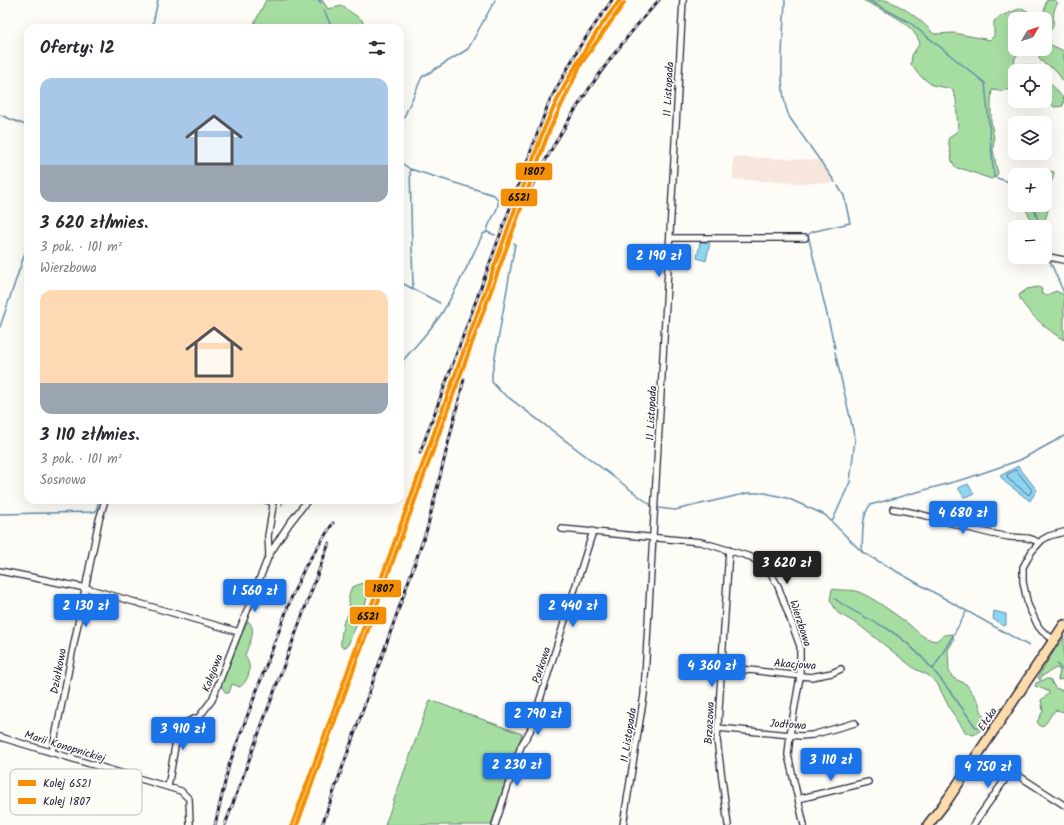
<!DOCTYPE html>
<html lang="pl">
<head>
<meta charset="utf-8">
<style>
  body { margin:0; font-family:Kalam,sans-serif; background:#f2f2f3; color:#2b2b33; height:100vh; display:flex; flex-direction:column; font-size:15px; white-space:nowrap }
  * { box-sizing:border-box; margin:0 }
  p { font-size:13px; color:#7c7c81 }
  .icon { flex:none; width:22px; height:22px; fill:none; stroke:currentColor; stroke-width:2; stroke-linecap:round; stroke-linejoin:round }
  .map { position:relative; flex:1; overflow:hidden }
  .details { position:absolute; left:24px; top:24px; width:380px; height:480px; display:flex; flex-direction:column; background:#fff; border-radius:12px; box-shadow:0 4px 16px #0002 }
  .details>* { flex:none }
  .needle { width:26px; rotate:51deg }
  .buttons { position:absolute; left:1008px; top:12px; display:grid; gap:8px }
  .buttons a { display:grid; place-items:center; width:44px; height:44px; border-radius:8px; background:#fff; box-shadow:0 4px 16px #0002; font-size:20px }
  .price { position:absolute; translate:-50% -34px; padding:0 9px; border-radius:4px; background:#1a73e8; color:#fff; font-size:13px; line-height:26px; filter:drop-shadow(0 1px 2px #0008) }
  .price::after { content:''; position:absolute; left:50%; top:24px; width:12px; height:9px; margin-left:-6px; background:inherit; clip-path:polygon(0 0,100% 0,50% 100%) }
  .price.selected { background:#222; color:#fff }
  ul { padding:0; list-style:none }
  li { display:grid; align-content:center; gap:8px; height:212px; padding:0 16px }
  li span { display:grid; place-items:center; height:124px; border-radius:12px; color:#555 }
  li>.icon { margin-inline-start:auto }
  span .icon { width:72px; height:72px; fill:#fffc; stroke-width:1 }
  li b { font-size:17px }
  h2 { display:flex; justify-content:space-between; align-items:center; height:48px; padding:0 16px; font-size:17px }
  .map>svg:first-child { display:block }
  .built { fill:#f7e6db }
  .green { fill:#a6dea2; stroke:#64806e }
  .water { fill:#8ed5f0; stroke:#638da8 }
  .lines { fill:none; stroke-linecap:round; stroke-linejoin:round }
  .shore { stroke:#4d6a83; stroke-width:1 }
  .stream { stroke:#638da8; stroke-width:1.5 }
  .minor-casing { stroke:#22223b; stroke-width:8 }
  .primary-casing { stroke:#22223b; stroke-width:12 }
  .minor { stroke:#fdfcf7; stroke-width:5.5 }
  .primary { stroke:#fddcac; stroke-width:9 }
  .rail-casing { stroke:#22223b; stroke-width:3 }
  .rail { stroke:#fdfcf7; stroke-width:1.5; stroke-dasharray:4.5; stroke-linecap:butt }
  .rail-1-casing { stroke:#fdfcf7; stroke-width:7 }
  .rail-2-casing { stroke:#fdfcf7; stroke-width:7 }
  .rail-1 { stroke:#f48f03; stroke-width:4 }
  .rail-2 { stroke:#f48f03; stroke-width:4 }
  .labels { text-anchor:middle; stroke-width:3.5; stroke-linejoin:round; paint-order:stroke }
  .street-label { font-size:11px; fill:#22223b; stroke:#fdfcf7 }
  .key { fill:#fdfcf7; stroke:#bbbbbf; stroke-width:1 }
  .key-label { font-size:11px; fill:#22223b }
  .line-badge { stroke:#fdfcf7; stroke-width:1.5 }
  .pale-badge-label { font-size:11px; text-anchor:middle; font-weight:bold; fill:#111 }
</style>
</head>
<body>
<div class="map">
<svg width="1064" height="825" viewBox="0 0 1064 825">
  <rect width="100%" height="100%" fill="#fdfcf7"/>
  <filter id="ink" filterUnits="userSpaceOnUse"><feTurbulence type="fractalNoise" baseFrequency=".025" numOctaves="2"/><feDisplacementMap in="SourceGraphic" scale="8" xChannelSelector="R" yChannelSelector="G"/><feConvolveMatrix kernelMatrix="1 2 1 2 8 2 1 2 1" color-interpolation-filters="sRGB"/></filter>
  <g filter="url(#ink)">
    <path class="built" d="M 733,157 L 818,160 L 834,183 L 800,183 L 733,179 Z"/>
    <path class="green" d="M 266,0 L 322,0 L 328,9 L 342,6 L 362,20 L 365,28 L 252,28 Z
      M 863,0 C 870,0 879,0 885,0 C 903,5 922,21 934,34 L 954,33 L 990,40 L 994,36 L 994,21 L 1001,16 L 1022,8 L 1040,19 L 1015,19 L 1015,49 L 1021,49 L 1015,58 L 1014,64 L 1034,66 L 1040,71 L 1015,71 L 1015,84 L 1011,89 L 1000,91 L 992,90 L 991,100 L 991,121 L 994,139 L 993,150 L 998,174 L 992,179 C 979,176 969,169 956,168 L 952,161 L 948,139 L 958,130 L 956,99 L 952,89 L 932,85 L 918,74 L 911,64 L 912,55 L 920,43 C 911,20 883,11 863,0 Z
      M 1049,0 L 1055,0 L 1058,3 C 1048,16 1060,26 1045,35 L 1045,19 L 1043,19 L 1046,1 Z
      M 1047,43 L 1064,51 L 1064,83 L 1056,70 L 1046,65 L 1039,59 L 1040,50 L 1045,49 Z
      M 1045,77 L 1064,99 L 1063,106 L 1054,107 L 1045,95 Z
      M 1049,171 L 1054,172 C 1054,179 1050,182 1049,190 C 1047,204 1051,209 1043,223 L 1043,227 L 1036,227 L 1023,205 L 1045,205 L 1044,175 Z
      M 1038,287 L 1042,289 L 1041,294 L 1047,295 L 1056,291 L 1064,295 L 1064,340 C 1051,333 1022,309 1019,295 L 1027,289 Z
      M 366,582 L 369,584 C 370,602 354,628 348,645 L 344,648 L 341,646 C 340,643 343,623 344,621 C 345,618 348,615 349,612 C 351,604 346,598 352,587 Z
      M 832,589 C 841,591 852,589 859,592 C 875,599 892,612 906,622 C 918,631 920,638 936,641 L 944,635 L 952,634 L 954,640 L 948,650 L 949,671 L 953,678 L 966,684 L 978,701 L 983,716 L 982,729 L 974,735 L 966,733 L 950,709 L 937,683 L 928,675 L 915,669 L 859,625 L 838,613 L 830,600 Z
      M 245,622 L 249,622 C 258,631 247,646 245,656 C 253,667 249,680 240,687 L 232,684 L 229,693 L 226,693 L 221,686 Z
      M 1064,637 L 1064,679 L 1058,680 L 1060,670 L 1056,668 L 1042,676 L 1040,680 L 1038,678 C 1038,676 1061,640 1064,637 Z
      M 1046,679 L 1050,679 L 1055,688 L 1064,691 L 1064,712 L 1056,710 C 1049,715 1048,724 1041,727 L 1037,722 L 1043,711 L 1041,700 L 1049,694 L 1048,691 L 1035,686 L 1036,683 Z
      M 430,700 L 522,734 L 491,825 L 385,825 Z"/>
    <path class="water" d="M 700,242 L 710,243 L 706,261 L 697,258 Z
      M 1018,466 L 1037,490 L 1030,501 L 1005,482 L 1000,476 Z
      M 968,484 L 974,494 L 964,497 L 958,488 Z
      M 994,611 L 1006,614 L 1006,625 L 1004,626 L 993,619 Z"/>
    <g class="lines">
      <path class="shore" d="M 1016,470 L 1032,490 L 1029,495 L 1007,478 L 1007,475 Z"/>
      <path class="stream" d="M 319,0 L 321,3
        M 785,0 C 784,31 776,91 790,118 L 835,182
        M 868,0 L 909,22 L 985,83 L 994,177 L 1015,184
        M 324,10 L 332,28
        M 152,28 L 158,0
        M 0,115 L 28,126
        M 400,126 L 422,77 L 468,49 L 495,0
        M 400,162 L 410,169 L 494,195 C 506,206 487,220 487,232 L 483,234 C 469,262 457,290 440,316 C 428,333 413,348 400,364
        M 410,169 L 413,289
        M 1033,205 L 1040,227
        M 487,232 L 495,235
        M 514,243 L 515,244 L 492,374 L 492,382 L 500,391 L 652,506
        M 1045,246 L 1047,254
        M 1049,259 L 1064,293
        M 400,282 L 440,303
        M 0,327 L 28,244
        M 835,348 L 808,235 L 811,232 L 850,223 L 844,196 L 838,186
        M 282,505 L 282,500
        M 658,508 L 675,510 L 748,493 L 765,493 L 787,498 L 825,515 L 862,552 L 1029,646
        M 0,514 L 92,512 L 96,511 L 99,500
        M 832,522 L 850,482 L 855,439 L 835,352
        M 862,552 C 863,537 861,517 870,505 L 968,478 L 1020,460 L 1064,436
        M 835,599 C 852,612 868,618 886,628 C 924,650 952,694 977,729
        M 1057,664 L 1064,672
        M 933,669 L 954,634 L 966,612"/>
      <defs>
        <path id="minor" d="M 670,238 L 805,238
          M 1049,257 L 1064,260
          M 266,500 L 271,501 L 273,506 L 268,536 L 269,555
          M 893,509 C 933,514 970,532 1010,537 C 1020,538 1030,536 1039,543
          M 562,529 L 701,542 L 751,557 L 769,570 L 778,586 L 800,646 L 800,677 L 790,734 L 788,755 L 804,825
          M 0,571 L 86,588 L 239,632
          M 1054,640 L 1042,631 L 1038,626 L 1028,605 L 1023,582 L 1023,567 L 1032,551 L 1042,540 L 1049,536 L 1064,532
          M 722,667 L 811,677 L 832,673 L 841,669
          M 718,728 L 801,736 L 812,735 L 855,723
          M 0,737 L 181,791 L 189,799 L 190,825
          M 52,752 L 99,520 L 105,500
          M 168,787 L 178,729 L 182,724 L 199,717 L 212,700 L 269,555 L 289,524 L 307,501
          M 798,799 L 868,782
          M 495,825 L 521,746 L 530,731 L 593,531
          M 623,825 L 644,695 L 683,0
          M 728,825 L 717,740 L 729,550
          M 973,825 L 1009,774 L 1013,772 L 1064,805"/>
        <path id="primary" d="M 928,825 L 948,799 L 1064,625"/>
      </defs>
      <use href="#minor" class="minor-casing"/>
      <use href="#primary" class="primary-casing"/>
      <use href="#minor" class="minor"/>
      <use href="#primary" class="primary"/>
      <defs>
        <path id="rail" d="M 495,270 C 533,171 587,79 659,0
          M 420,453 L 549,102 L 580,46 L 612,0
          M 215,825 L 229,765 L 292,596 L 305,567 L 333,523
          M 225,825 L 329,543
          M 322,825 L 427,529 L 464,379"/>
      </defs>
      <use href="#rail" class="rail-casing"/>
      <use href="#rail" class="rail"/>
      <defs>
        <path id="rail-1" d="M 292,825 L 544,129 C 564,82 589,40 620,0"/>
        <path id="rail-2" d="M 297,825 L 549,131 L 581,64 L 624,3"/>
      </defs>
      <use href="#rail-1" class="rail-1-casing"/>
      <use href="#rail-2" class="rail-2-casing"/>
      <use href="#rail-1" class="rail-1"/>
      <use href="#rail-2" class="rail-2"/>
    </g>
  </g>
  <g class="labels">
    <g class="street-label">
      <text transform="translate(668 89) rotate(-87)" y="4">11 Listopada</text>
      <text transform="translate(651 413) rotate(-87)" y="4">11 Listopada</text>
      <text transform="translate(801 623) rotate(72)" y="4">Wierzbowa</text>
      <text transform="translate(795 664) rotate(4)" y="4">Akacjowa</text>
      <text transform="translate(541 665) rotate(-72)" y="4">Parkowa</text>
      <text transform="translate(58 671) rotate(-79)" y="4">Działkowa</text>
      <text transform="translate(212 673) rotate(-69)" y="4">Kolejowa</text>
      <text transform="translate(987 719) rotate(-56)" y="4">Ełcka</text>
      <text transform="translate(709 723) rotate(-87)" y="4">Brzozowa</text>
      <text transform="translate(788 724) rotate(4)" y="4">Jodłowa</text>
      <text transform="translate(628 735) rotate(-81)" y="4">11 Listopada</text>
      <text transform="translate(65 746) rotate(17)" y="4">Marii Konopnickiej</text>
    </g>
  </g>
  <rect x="10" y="769" width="132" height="46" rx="6" class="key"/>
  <rect x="18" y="780" width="18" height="6" fill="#f48f03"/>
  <rect x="18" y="798" width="18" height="6" fill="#f48f03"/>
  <g class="key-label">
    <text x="43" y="787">Kolej 6521</text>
    <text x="43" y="805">Kolej 1807</text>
  </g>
  <g class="line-badge">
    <rect x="515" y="162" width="38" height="19" rx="4" fill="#f48f03"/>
    <rect x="500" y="188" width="38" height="19" rx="4" fill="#f48f03"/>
    <rect x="364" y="579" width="38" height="19" rx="4" fill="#f48f03"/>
    <rect x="349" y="606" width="38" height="19" rx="4" fill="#f48f03"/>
  </g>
  <g class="pale-badge-label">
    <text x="534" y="175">1807</text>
    <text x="519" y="201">6521</text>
    <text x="383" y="592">1807</text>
    <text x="368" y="620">6521</text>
  </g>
</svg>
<div class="buttons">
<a><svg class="needle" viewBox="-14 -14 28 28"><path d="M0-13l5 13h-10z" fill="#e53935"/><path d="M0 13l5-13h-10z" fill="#7c7c81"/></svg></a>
<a><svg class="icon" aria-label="locate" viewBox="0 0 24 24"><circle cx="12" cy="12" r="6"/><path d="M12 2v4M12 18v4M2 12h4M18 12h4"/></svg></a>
<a><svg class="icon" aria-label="layers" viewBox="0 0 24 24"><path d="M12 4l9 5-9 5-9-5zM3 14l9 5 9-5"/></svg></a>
<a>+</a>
<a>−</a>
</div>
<b class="price" style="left:659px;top:278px">2 190 zł</b>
<b class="price" style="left:963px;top:535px">4 680 zł</b>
<b class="price selected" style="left:787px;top:585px">3 620 zł</b>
<b class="price" style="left:255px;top:613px">1 560 zł</b>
<b class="price" style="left:86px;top:628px">2 130 zł</b>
<b class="price" style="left:573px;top:628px">2 440 zł</b>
<b class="price" style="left:712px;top:688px">4 360 zł</b>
<b class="price" style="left:538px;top:736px">2 790 zł</b>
<b class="price" style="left:183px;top:751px">3 910 zł</b>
<b class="price" style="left:831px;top:782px">3 110 zł</b>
<b class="price" style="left:517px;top:787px">2 230 zł</b>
<b class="price" style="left:988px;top:789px">4 750 zł</b>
<section class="details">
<h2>Oferty: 12<svg class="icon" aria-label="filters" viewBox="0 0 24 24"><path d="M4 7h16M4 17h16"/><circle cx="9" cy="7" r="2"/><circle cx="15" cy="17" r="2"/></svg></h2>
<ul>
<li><span style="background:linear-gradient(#a9c7e8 70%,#9aa5b1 0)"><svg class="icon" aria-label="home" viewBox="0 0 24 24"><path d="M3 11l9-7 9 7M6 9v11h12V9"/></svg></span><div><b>3 620 zł/mies.</b><p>3 pok. · 101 m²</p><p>Wierzbowa</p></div></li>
<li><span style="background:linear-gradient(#ffd9b3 75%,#9aa5b1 0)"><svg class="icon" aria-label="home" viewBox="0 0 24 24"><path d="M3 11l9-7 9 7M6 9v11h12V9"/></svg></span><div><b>3 110 zł/mies.</b><p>3 pok. · 101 m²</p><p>Sosnowa</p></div></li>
</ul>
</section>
</div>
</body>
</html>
